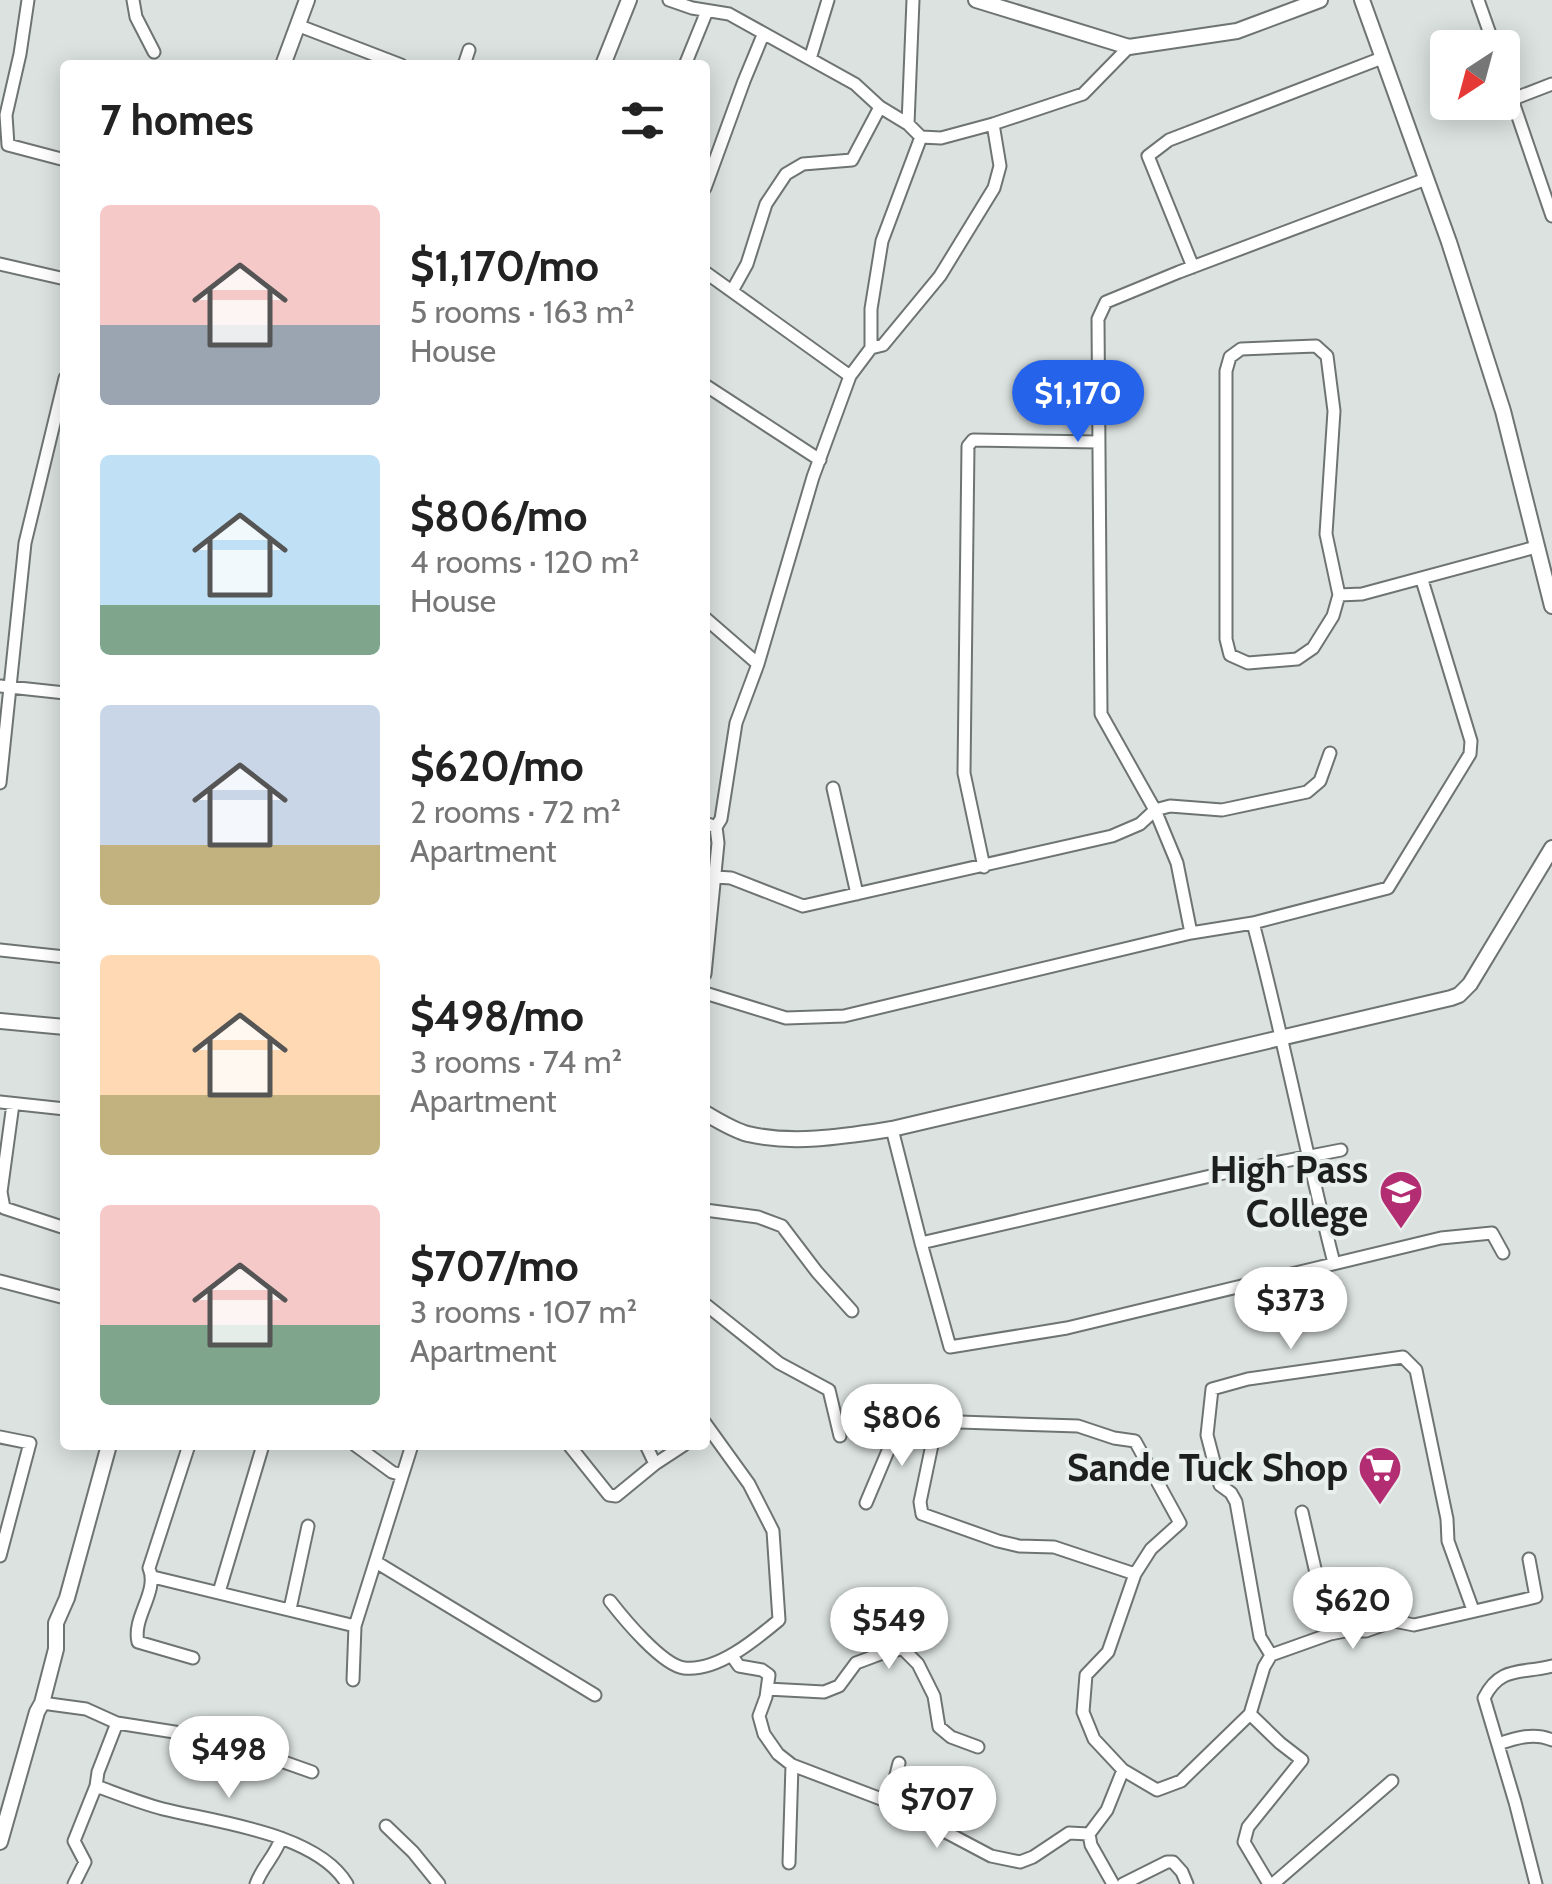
<!DOCTYPE html>
<html lang="en">
<head>
<meta charset="utf-8">
<style>
  body { margin:0; font-family:Cabin,sans-serif; background:#f6f6f6; color:#222; height:100vh; display:flex; flex-direction:column; font-size:38px; white-space:nowrap }
  * { box-sizing:border-box; margin:0 }
  p { font-size:32px; color:#767676 }
  .icon { flex:none; width:55px; height:55px; fill:none; stroke:currentColor; stroke-width:2; stroke-linecap:round; stroke-linejoin:round }
  .map { position:relative; flex:1; overflow:hidden }
  .drawer { position:absolute; left:60px; top:60px; width:650px; height:1390px; display:flex; flex-direction:column; background:#fff; border-radius:10px; box-shadow:0 5px 25px #0003 }
  .drawer>* { flex:none }
  .needle { width:65px; rotate:216deg }
  .tools { position:absolute; left:1430px; top:30px; display:grid; gap:20px }
  .tools a { display:grid; place-items:center; width:90px; height:90px; border-radius:10px; background:#fff; box-shadow:0 5px 25px #0003; font-size:50px }
  .price { position:absolute; translate:-50% -85px; padding:0 22px; border-radius:35px; background:#fff; color:#222; font-size:32px; line-height:65px; filter:drop-shadow(0 2px 5px #0008) }
  .price::after { content:''; position:absolute; left:50%; top:60px; width:30px; height:22px; margin-left:-15px; background:inherit; clip-path:polygon(0 0,100% 0,50% 100%) }
  .price.current { background:#2563eb; color:#fff }
  ul { padding:0; list-style:none }
  li { display:flex; align-items:center; gap:30px; height:250px; padding:0 40px }
  li span { display:grid; place-items:center; flex:none; width:280px; height:200px; border-radius:10px; color:#555 }
  li>.icon { margin-inline-start:auto }
  span .icon { width:120px; height:120px; fill:#fffc; stroke-width:1 }
  li b { font-size:42px }
  h2 { display:flex; justify-content:space-between; align-items:center; height:120px; padding:0 40px; font-size:42px }
  .map>svg:first-child { display:block }
  .lines { fill:none; stroke-linecap:round; stroke-linejoin:round }
  .minor-casing { stroke:#6e7472; stroke-width:15 }
  .tertiary-casing { stroke:#6e7472; stroke-width:18 }
  .minor { stroke:#fff; stroke-width:11 }
  .tertiary { stroke:#fff; stroke-width:14 }
  .labels { text-anchor:middle; stroke-width:8; stroke-linejoin:round; paint-order:stroke }
  .poi-label { font-size:38px; font-weight:bold; fill:#1d1f1f; stroke:#e8efed; text-anchor:end }
</style>
</head>
<body>
<div class="map">
<svg width="1552" height="1884" viewBox="0 0 1552 1884">
  <rect width="100%" height="100%" fill="#dbe2e0"/>
  <g class="lines">
    <defs>
      <path id="minor" d="M 28,0 L 20,54 L 6,115 L 8,145 L 65,160
        M 133,0 L 136,17 L 154,52
        M 669,0 L 692,8 L 729,14 L 855,84 L 880,107 L 908,124
        M 913,0 L 908,124 L 921,137
        M 1478,0 L 1495,48
        M 297,25 L 401,65
        M 810,59 L 828,0
        M 464,65 L 469,50
        M 685,65 L 707,11
        M 1502,70 L 1552,216
        M 1513,99 L 1552,84
        M 705,188 L 744,81 L 763,35
        M 0,264 L 65,279
        M 1193,267 L 1148,156 L 1169,140 L 1382,58
        M 705,272 L 850,376
        M 732,291 L 747,264 L 766,204 L 786,174 L 803,164 L 852,160 L 880,107
        M 1316,346 L 1327,356 L 1334,411 L 1326,534 L 1339,595 L 1333,616 L 1313,648 L 1297,659 L 1248,663 L 1230,655 L 1226,639 L 1226,371 L 1230,357 L 1241,349 Z
        M 871,348 L 883,345 L 940,276 L 994,188 L 1000,166 L 993,124
        M 705,385 L 820,460
        M 1339,595 L 1362,594 L 1536,547
        M 705,618 L 758,664
        M 0,686 L 65,693
        M 0,783 L 25,543 L 65,378
        M 833,788 L 857,894
        M 705,823 L 716,827 L 718,843 L 705,974
        M 716,827 L 721,819 L 736,723 L 758,664 L 813,477 L 850,376 L 871,348 L 871,309 L 882,241 L 921,137 L 941,138 L 993,124 L 1083,94 L 1129,47
        M 984,867 L 964,773 L 968,446 L 973,440 L 1099,442
        M 716,877 L 731,878 L 803,906 L 1112,836 L 1140,824 L 1155,810 L 1170,806 L 1222,810 L 1307,792 L 1320,781 L 1330,753
        M 1253,923 C 1283,1035 1305,1150 1334,1263
        M 1191,933 L 1177,863 L 1155,810 L 1101,714 L 1098,319 L 1106,302 L 1179,272 L 1426,179
        M 0,950 L 65,957
        M 705,993 L 786,1018 L 844,1016 L 1191,933 L 1253,923 L 1388,888 L 1470,754 L 1471,741 L 1422,580
        M 0,1102 L 65,1109
        M 13,1104 L 1,1192 L 4,1208 L 65,1228
        M 892,1129 L 921,1243 L 1219,1174 L 1341,1150
        M 705,1210 L 758,1217 L 782,1226 L 817,1272 L 852,1311
        M 921,1243 L 950,1347 L 1067,1328 L 1441,1238 L 1492,1233 L 1503,1253
        M 0,1281 L 65,1298
        M 705,1304 L 779,1363 L 829,1390 L 840,1436
        M 937,1421 L 920,1502 L 922,1514 L 998,1541 L 1019,1546 L 1054,1547 L 1135,1574
        M 0,1437 L 30,1443 L 0,1556
        M 189,1445 L 149,1568 C 159,1592 132,1617 138,1642 L 193,1658
        M 355,1445 L 392,1472 L 402,1475
        M 569,1445 L 609,1495 L 616,1496 L 655,1464 L 684,1445
        M 646,1445 L 655,1464
        M 866,1503 L 901,1420 L 1078,1426 L 1114,1438 L 1135,1441 L 1180,1523 L 1151,1549 L 1135,1574 L 1108,1652 L 1086,1675 L 1083,1712 L 1094,1739 L 1123,1770 L 1157,1790 L 1181,1781 L 1250,1714 L 1264,1667 L 1271,1655 L 1330,1634 L 1345,1631 L 1366,1631 L 1394,1621 L 1414,1625 L 1536,1597 L 1529,1559
        M 1302,1512 L 1330,1634
        M 376,1562 L 595,1695
        M 153,1577 L 355,1626
        M 219,1592 L 263,1445
        M 610,1601 C 624,1619 662,1665 684,1668 C 717,1672 755,1640 779,1620 L 773,1531 L 749,1484 L 705,1423
        M 290,1609 L 308,1526
        M 1271,1655 L 1260,1637 L 1236,1502 L 1231,1493 L 1220,1485 L 1207,1435 L 1212,1389 L 1248,1379 L 1403,1357 L 1416,1370 L 1447,1519 L 1448,1541 L 1473,1610
        M 732,1656 L 739,1666 L 762,1670 L 769,1675 L 766,1697 L 759,1716 L 764,1734 L 778,1754 L 792,1765 L 889,1802 L 991,1856 L 1020,1862 L 1033,1857 L 1069,1833 L 1089,1834
        M 353,1680 L 355,1626 L 412,1445
        M 767,1689 L 824,1692 L 839,1686 L 856,1663 L 888,1651 L 903,1649 L 918,1664 L 934,1696 L 939,1727 L 951,1737 L 978,1747
        M 42,1703 L 86,1709 L 117,1723 L 219,1739 L 312,1772
        M 1250,1714 L 1280,1743 L 1302,1760 L 1248,1827 L 1244,1842 L 1269,1884
        M 117,1723 L 98,1772 L 96,1786 C 118,1794 140,1803 163,1809 C 215,1822 317,1833 347,1884
        M 1498,1744 C 1516,1738 1534,1732 1552,1740
        M 889,1802 L 899,1763
        M 386,1826 L 413,1852 L 439,1884
        M 789,1863 L 792,1765
        M 74,1884 L 85,1862 L 74,1841 L 96,1786
        M 256,1884 C 262,1867 276,1855 281,1838
        M 1113,1884 L 1091,1845 L 1089,1834 L 1107,1810 L 1123,1770
        M 1123,1884 L 1167,1862 L 1173,1862 L 1182,1872 L 1187,1884
        M 1273,1884 L 1392,1781
        M 1536,1884 L 1515,1802 L 1484,1698 C 1500,1666 1520,1674 1552,1666"/>
      <path id="tertiary" d="M 976,0 L 1129,47 L 1237,31 L 1320,0
        M 1362,0 L 1449,242 L 1503,411 L 1552,606
        M 283,65 L 307,0
        M 603,65 L 629,0
        M 0,1021 L 65,1027
        M 705,1113 C 719,1121 733,1130 748,1134 C 794,1145 846,1136 892,1129 L 1451,998 L 1459,995 L 1470,984 L 1552,848
        M 0,1842 L 37,1712 L 42,1703 L 56,1649 L 56,1623 L 67,1598 L 109,1445"/>
    </defs>
    <use href="#minor" class="minor-casing"/>
    <use href="#tertiary" class="tertiary-casing"/>
    <use href="#minor" class="minor"/>
    <use href="#tertiary" class="tertiary"/>
  </g>
  <defs>
    <symbol id="university-pin" viewBox="-11 -11 22 30"><path d="M0 17L-7.5 6A9.5 9.5 0 1 1 7.5 6Z" fill="#b32d72" stroke="#e8efed"/><path d="M0-5L7-2L0 1L-7-2ZM-4 1L0 2.5L4 1V4Q0 6-4 4Z" fill="#fff"/></symbol>
    <symbol id="supermarket-pin" viewBox="-11 -11 22 30"><path d="M0 17L-7.5 6A9.5 9.5 0 1 1 7.5 6Z" fill="#b32d72" stroke="#e8efed"/><path d="M-6-5.5h2.5l.6 2H6L4.5 2H-2.5L-4.4-4H-6ZM-1.5 3.2a1.3 1.3 0 1 0 .1 0ZM3 3.2a1.3 1.3 0 1 0 .1 0Z" fill="#fff"/></symbol>
  </defs>
  <g fill-rule="evenodd">
    <use href="#university-pin" x="1376" y="1167" width="50" height="68"/>
    <use href="#supermarket-pin" x="1355" y="1443" width="50" height="68"/>
  </g>
  <g class="labels">
    <g class="poi-label">
      <text x="1368" y="1183">High Pass<tspan x="1368" dy="44">College</tspan></text>
      <text x="1348" y="1481">Sande Tuck Shop</text>
    </g>
  </g>
</svg>
<div class="tools">
<a><svg class="needle" viewBox="-14 -14 28 28"><path d="M0-13l5 13h-10z" fill="#e53935"/><path d="M0 13l5-13h-10z" fill="#767676"/></svg></a>
</div>
<b class="price current" style="left:1078px;top:445px">$1,170</b>
<b class="price" style="left:1291px;top:1352px">$373</b>
<b class="price" style="left:902px;top:1469px">$806</b>
<b class="price" style="left:1353px;top:1652px">$620</b>
<b class="price" style="left:889px;top:1672px">$549</b>
<b class="price" style="left:229px;top:1801px">$498</b>
<b class="price" style="left:937px;top:1851px">$707</b>
<section class="drawer">
<h2>7 homes<svg class="icon" aria-label="filters" viewBox="0 0 24 24"><path d="M4 7h16M4 17h16"/><circle cx="9" cy="7" r="2"/><circle cx="15" cy="17" r="2"/></svg></h2>
<ul>
<li><span style="background:linear-gradient(#f6c9c9 60%,#9aa5b1 0)"><svg class="icon" aria-label="home" viewBox="0 0 24 24"><path d="M3 11l9-7 9 7M6 9v11h12V9"/></svg></span><div><b>$1,170/mo</b><p>5 rooms · 163 m²</p><p>House</p></div></li>
<li><span style="background:linear-gradient(#bfe0f5 75%,#7fa58c 0)"><svg class="icon" aria-label="home" viewBox="0 0 24 24"><path d="M3 11l9-7 9 7M6 9v11h12V9"/></svg></span><div><b>$806/mo</b><p>4 rooms · 120 m²</p><p>House</p></div></li>
<li><span style="background:linear-gradient(#c9d6e8 70%,#c2b280 0)"><svg class="icon" aria-label="home" viewBox="0 0 24 24"><path d="M3 11l9-7 9 7M6 9v11h12V9"/></svg></span><div><b>$620/mo</b><p>2 rooms · 72 m²</p><p>Apartment</p></div></li>
<li><span style="background:linear-gradient(#ffd9b3 70%,#c2b280 0)"><svg class="icon" aria-label="home" viewBox="0 0 24 24"><path d="M3 11l9-7 9 7M6 9v11h12V9"/></svg></span><div><b>$498/mo</b><p>3 rooms · 74 m²</p><p>Apartment</p></div></li>
<li><span style="background:linear-gradient(#f6c9c9 60%,#7fa58c 0)"><svg class="icon" aria-label="home" viewBox="0 0 24 24"><path d="M3 11l9-7 9 7M6 9v11h12V9"/></svg></span><div><b>$707/mo</b><p>3 rooms · 107 m²</p><p>Apartment</p></div></li>
</ul>
</section>
</div>
</body>
</html>
